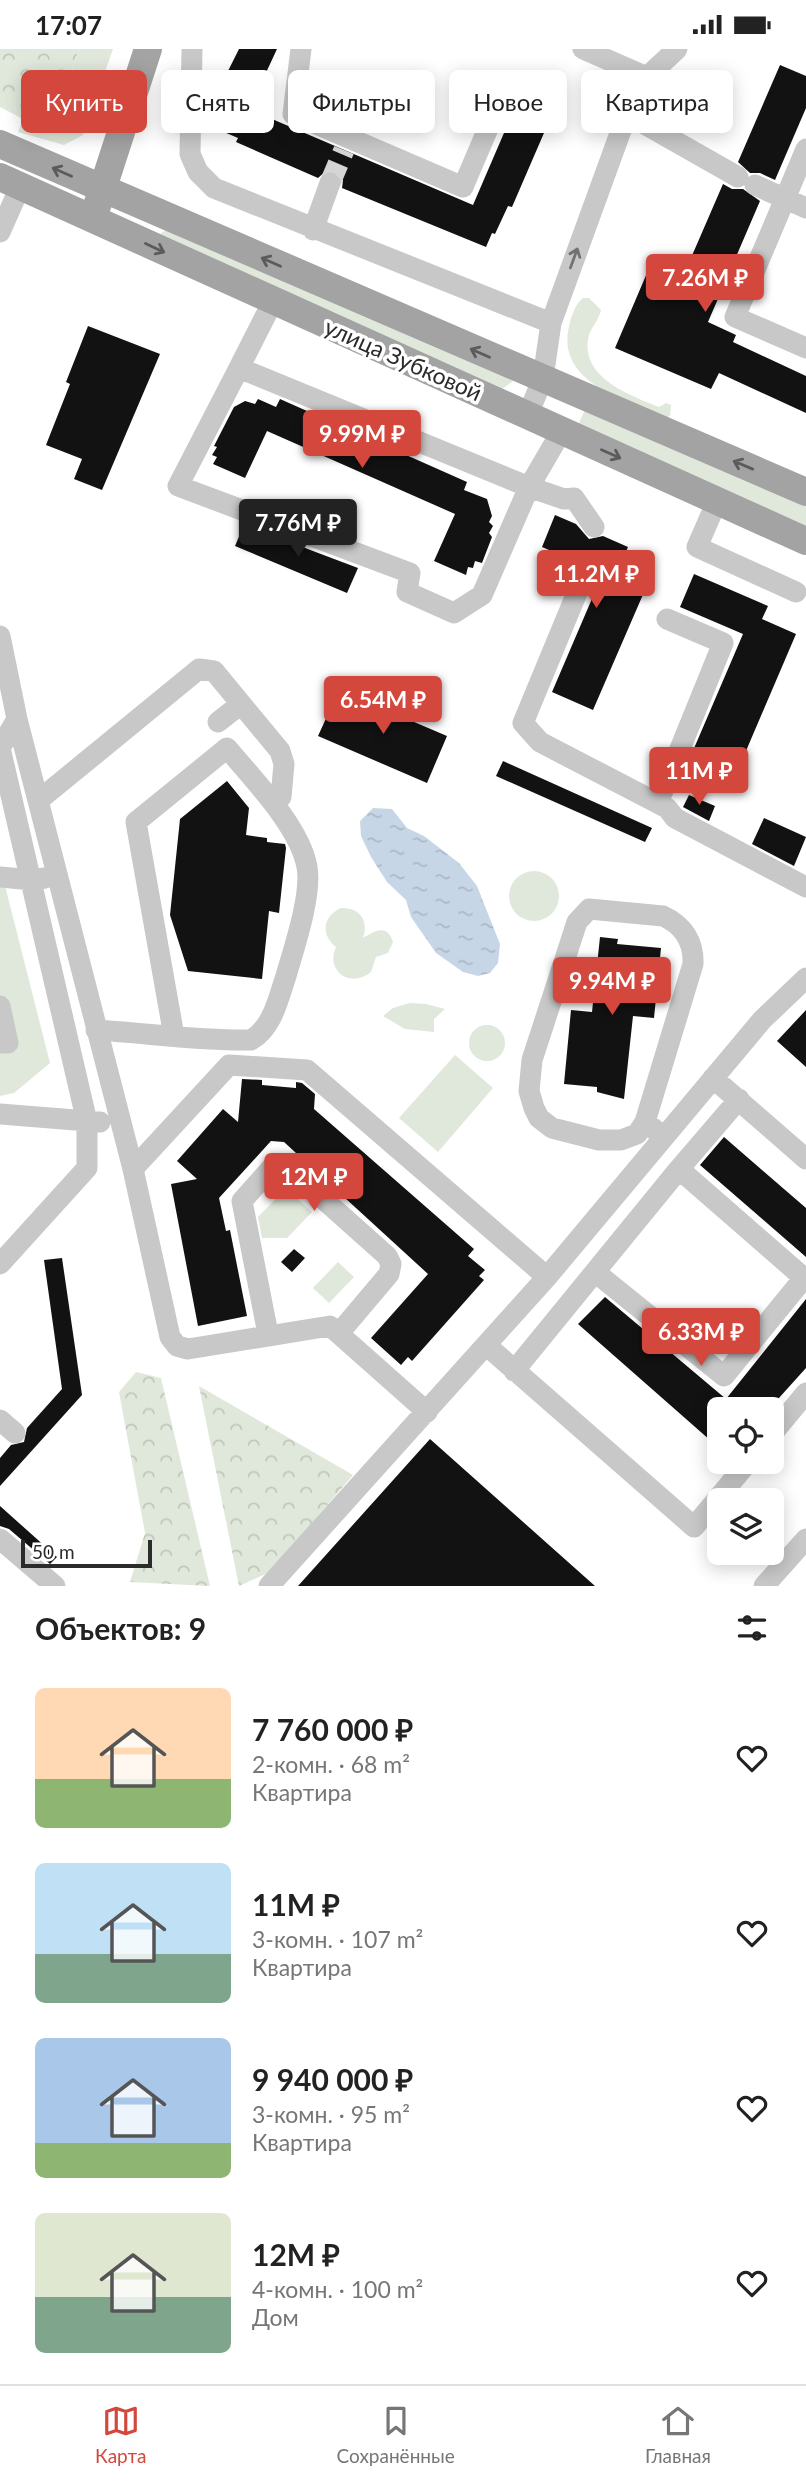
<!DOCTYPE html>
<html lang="ru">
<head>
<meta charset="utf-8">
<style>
  body { margin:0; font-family:Lato,sans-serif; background:#f6f6f6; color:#222; height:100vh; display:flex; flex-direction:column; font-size:26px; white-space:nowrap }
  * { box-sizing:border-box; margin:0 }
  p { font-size:23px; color:#767676 }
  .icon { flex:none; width:38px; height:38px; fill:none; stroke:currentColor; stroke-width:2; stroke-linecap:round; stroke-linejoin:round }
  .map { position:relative; height:1537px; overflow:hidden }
  .details { display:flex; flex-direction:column; background:#fff; flex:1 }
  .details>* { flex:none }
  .banner { position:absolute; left:21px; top:21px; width:765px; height:63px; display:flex; gap:14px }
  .buttons { position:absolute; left:707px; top:1348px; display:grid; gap:14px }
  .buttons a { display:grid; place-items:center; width:77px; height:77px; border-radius:10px; background:#fff; box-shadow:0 4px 18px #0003; font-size:35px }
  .scale { position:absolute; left:21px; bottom:18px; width:131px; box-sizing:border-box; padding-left:7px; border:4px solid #2b2b2b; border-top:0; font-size:19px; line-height:24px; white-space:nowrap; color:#2b2b2b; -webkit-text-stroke:5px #fff; paint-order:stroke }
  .price { position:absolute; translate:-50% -60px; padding:0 16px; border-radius:7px; background:#d3473d; color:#fff; font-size:23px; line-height:46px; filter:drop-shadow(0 2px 4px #0008) }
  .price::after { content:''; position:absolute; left:50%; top:42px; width:21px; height:16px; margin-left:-10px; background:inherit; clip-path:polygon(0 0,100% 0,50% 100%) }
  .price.active { background:#222; color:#fff }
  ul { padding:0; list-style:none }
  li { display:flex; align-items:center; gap:21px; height:175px; padding:0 35px }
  li span { display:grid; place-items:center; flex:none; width:196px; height:140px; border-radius:10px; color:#555 }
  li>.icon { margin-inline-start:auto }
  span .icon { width:84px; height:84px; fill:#fffc; stroke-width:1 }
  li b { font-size:30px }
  h2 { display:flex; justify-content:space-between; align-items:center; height:84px; padding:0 35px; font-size:30px }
  .tag { padding:0 24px; border-radius:10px; background:#fff; box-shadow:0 4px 18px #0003; font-size:24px; line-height:63px }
  .tag.active { background:#d3473d; color:#fff }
  .status { display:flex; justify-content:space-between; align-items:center; height:49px; padding:0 35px; background:#fff; direction:ltr }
  .status svg { height:19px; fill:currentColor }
  .dock { display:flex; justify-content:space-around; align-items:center; height:98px; border-top:2px solid #e0e0e0; background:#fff; font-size:19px; color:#767676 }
  .dock a { display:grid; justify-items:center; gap:4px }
  .dock .active { color:#d3473d }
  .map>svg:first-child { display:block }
  .green { fill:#dfe8da }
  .forest { fill:url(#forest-crowns) }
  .water { fill:url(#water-ripples) }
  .building { fill:#121212 }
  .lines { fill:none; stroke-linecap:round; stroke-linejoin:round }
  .minor-tunnel { stroke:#d5d5d5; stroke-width:21; stroke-dasharray:21 10; stroke-linecap:butt }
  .minor { stroke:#c8c8c8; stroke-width:21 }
  .major { stroke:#a3a3a3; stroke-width:28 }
  .oneway { stroke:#5b5b5b }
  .oneway2 { stroke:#727272 }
  .labels { text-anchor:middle; stroke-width:7; stroke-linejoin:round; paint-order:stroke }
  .street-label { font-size:23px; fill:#2b2b2b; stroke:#fff }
</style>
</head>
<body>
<div class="status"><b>17:07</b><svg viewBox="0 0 49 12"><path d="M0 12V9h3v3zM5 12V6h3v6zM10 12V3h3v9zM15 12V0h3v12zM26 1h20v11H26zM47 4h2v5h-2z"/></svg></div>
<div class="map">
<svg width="806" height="1537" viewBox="0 0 806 1537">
  <defs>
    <pattern id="forest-crowns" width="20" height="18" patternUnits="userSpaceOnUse" patternTransform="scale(1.75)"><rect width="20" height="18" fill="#dfe8da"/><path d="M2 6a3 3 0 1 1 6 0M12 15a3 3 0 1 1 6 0" fill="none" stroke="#c0c7bb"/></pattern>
    <pattern id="water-ripples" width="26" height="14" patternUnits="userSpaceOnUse" patternTransform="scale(1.75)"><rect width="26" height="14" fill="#c7d6e6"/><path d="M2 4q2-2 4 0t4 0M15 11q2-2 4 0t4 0" fill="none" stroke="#abb8c5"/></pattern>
  </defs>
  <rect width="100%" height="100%" fill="#fff"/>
  <path class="green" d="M 79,0 L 113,0 L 83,86 L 64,96 L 18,83 L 23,70 L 57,63 Z
    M 167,180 L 510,327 L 513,332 L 501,341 L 160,185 Z
    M 583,249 L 589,249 L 601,261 C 599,271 592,277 589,286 C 578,328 630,346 659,358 L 666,354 L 671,356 L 670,367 L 665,369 C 629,352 560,335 568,283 C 570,271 574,256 583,249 Z
    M 585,361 L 806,453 L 806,484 L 578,376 Z
    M 0,817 L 50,1014 L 14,1044 L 0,1047 Z
    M509 847a25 25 0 1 1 50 0a25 25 0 1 1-50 0Z
    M 341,859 C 360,858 369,872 363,889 C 373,883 387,873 393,893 L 388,904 L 376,908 L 371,923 C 351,940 325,922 336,898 C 320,885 323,867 341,859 Z
    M 410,954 L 426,955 L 445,960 L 434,970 L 434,983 L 405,980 L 383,967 L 393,959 Z
    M469 994a18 18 0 1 1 36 0a18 18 0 1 1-36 0Z
    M 455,1006 L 493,1039 L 438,1103 L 399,1069 Z
    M 286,1139 L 312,1163 L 287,1189 L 262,1189 L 258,1168 Z
    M 338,1213 L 354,1228 L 329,1254 L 313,1239 Z"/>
  <path class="forest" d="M 0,0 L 79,0 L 57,63 L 23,70 L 0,58 Z
    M 136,1323 L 161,1329 L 210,1537 L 130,1533 L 145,1484 L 119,1343 Z
    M 199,1337 L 353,1426 L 270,1523 L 239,1537 Z"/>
  <path class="water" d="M 373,759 L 392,760 L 407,779 L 424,787 L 459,814 L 477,837 L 500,895 L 498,914 L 490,924 L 478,927 L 463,923 L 436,904 L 411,868 L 406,851 L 387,833 L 371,808 L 361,787 L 360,772 Z"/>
  <path class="building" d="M 239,0 L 277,0 L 258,41 L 274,47 L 265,67 L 473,156 L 529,26 L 563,40 L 512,158 L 508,157 L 495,185 L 492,184 L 486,198 L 342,139 L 343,131 L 335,122 L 327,121 L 318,129 L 236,93 L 238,89 L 224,83 L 231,67 L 226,65 L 240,32 L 226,26 Z
    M 780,16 L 806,27 L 806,59 L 775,131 L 760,124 L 750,124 L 738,113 Z
    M 723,135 L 732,140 L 743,140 L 760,152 L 708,273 L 736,286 L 733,293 L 806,327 L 806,364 L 719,324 L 711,340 L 615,299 L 650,217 L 681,232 Z
    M 88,277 L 160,305 L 102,441 L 74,430 L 82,410 L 46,396 L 70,335 L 66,333 Z
    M 258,350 L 276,358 L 280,350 L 467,433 L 464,441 L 487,450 L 492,467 L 489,473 L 493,477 L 489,484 L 492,488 L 482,514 L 475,512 L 473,519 L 468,518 L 466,526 L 434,512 L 455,465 L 267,382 L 245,429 L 213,415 L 217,408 L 212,406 L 217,398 L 214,397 L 234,358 L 245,352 L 255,355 Z
    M 555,466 L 576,475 L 589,490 L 603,487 L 628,498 L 621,514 L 651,527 L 593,661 L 552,643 L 603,524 L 542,498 Z
    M 244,476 L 358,519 L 347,544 L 235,497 Z
    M 694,525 L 768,557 L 762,570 L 796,585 L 737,723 L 692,704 L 743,585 L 680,558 Z
    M 339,641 L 447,687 L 427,734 L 318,687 Z
    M 503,712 L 652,779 L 645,793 L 496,727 Z
    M 227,732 L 249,759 L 246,786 L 267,789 L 267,793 L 285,795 L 286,799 L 279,864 L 269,862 L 262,930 L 188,922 L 170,866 L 180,770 Z
    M 689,746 L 715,757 L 709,772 L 683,758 Z
    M 764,769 L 806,788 L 794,817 L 752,795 Z
    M 600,888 L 618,890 L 617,895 L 661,899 L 654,969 L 633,967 L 624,1050 L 597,1043 L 597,1038 L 564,1035 L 571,961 L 592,963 Z
    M 806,961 L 806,1018 L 777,992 Z
    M 242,1030 L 262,1031 L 262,1036 L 296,1039 L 296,1033 L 302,1034 L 315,1045 L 314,1060 L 474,1200 L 468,1207 L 485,1221 L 479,1227 L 484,1231 L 412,1312 L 408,1308 L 401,1316 L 371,1289 L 428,1225 L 284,1093 L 271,1092 L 219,1149 L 226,1182 L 230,1181 L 247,1267 L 198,1277 L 171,1135 L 197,1130 L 177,1112 L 223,1060 L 238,1073 Z
    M 724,1088 L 806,1159 L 806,1208 L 700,1116 Z
    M 294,1200 L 305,1209 L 292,1223 L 281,1213 Z
    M 62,1209 L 82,1346 L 0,1437 L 0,1409 L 11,1396 L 24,1393 L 27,1379 L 62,1340 L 44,1211 Z
    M 605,1248 L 726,1350 L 806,1250 L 806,1319 L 769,1360 L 719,1360 L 719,1399 L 578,1275 Z
    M 430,1390 L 595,1537 L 298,1537 Z
    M 0,1457 L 57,1508 L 50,1515 L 9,1480 L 0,1477 Z"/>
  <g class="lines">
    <path class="minor-tunnel" d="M 330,134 L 344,101"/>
    <path class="minor" d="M 192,0 L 190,105 L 198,123 L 214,139 L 551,274
      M 301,0 L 293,65 L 463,138 L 507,35
      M 583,0 L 647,28
      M 627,65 L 738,128
      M 806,100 L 735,268 L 806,299
      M 755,136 L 806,159
      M 313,181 L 330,134
      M 0,183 L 20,138
      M 239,319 L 272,254
      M 527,368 L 543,329 L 551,274 L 627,65 L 647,28 L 677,0
      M 561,383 L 529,438 L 482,546 L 454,564 L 407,543 L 410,524 L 178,437 L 239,319 L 529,438 L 564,450 L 574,449 L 594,478
      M 717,452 L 697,498 L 796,543
      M 581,534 L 523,674 L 540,693 L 667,759 L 675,769 L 806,838
      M 0,587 L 17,670 L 133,1120
      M 218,673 L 241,655
      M 39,751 L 199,620 L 214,622 L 280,702 L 284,715 L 281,748
      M 658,754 L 723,594 L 667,570
      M 0,828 L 32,831 L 45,829
      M 0,957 L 8,994 L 0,994
      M 96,981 C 147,984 200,992 251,991 C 273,978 278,950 286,927 C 294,899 312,846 307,818 C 300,778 253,730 227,699 L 136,773 L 174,987
      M 713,1029 L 806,1110
      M 0,1065 L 100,1073
      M 645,1073 L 637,1085 L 621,1091 L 599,1091 L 552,1079 L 539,1069 L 534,1059 L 529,1042 L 532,1011 L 577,873 L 589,860 L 663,867 C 683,876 694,893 693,915 L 645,1073 L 664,1088
      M 0,1215 L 87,1119 L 87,1073 L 0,699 L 17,670
      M 595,1223 L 724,1327 L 804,1229 L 679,1120 L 739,1050
      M 268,1285 L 242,1152 L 274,1116 L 285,1116 L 387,1207 L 391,1215 L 389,1225 L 340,1283
      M 486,1296 L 694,1478 L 749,1412
      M 514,1322 L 679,1120
      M 427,1363 L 330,1277 L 188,1300 L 177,1297 L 170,1288 L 133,1120 L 229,1016 L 307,1021 L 547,1228
      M 0,1371 L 15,1384
      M 772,1385 L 806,1344
      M 0,1490 L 55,1537
      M 269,1537 L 547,1228 L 762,971 L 806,929
      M 764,1537 L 806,1490"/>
    <path class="major" d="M 0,95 L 806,443
      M 0,128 L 806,492
      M 97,157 L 148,0"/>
  </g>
  <defs><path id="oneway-shaft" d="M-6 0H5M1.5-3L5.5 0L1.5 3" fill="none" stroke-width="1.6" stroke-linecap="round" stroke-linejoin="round" transform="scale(1.75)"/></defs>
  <g class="oneway">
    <use href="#oneway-shaft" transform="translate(62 123) rotate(-156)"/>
    <use href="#oneway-shaft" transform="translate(155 199) rotate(25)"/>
    <use href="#oneway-shaft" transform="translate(271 213) rotate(-156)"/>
    <use href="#oneway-shaft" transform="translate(480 304) rotate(-156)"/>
    <use href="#oneway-shaft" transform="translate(611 405) rotate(24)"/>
    <use href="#oneway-shaft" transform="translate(743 416) rotate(-157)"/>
  </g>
  <use class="oneway2" href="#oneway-shaft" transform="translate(574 209) rotate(-70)"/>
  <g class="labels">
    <g class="street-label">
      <text transform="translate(403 311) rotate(24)" y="8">улица Зубковой</text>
    </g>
  </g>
</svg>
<div class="buttons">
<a><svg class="icon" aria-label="locate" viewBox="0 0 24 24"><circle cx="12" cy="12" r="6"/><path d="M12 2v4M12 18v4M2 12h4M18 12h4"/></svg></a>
<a><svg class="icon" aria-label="layers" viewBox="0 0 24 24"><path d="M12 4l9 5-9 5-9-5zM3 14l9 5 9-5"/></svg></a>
</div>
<div class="scale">50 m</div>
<b class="price" style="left:705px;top:265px">7.26M ₽</b>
<b class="price" style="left:362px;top:421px">9.99M ₽</b>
<b class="price active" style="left:298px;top:510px">7.76M ₽</b>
<b class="price" style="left:596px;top:561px">11.2M ₽</b>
<b class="price" style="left:383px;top:687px">6.54M ₽</b>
<b class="price" style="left:699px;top:758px">11M ₽</b>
<b class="price" style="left:612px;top:968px">9.94M ₽</b>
<b class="price" style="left:314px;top:1164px">12M ₽</b>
<b class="price" style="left:701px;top:1319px">6.33M ₽</b>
<div class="banner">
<a class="tag active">Купить</a>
<a class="tag">Снять</a>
<a class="tag">Фильтры</a>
<a class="tag">Новое</a>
<a class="tag">Квартира</a>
</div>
</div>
<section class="details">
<h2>Объектов: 9<svg class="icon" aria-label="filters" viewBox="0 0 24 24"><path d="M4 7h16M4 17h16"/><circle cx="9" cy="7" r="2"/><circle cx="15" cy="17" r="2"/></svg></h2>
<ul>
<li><span style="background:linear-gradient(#ffd9b3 65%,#8fb573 0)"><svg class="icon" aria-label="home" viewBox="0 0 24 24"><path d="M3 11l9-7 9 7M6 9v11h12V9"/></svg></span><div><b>7 760 000 ₽</b><p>2-комн. · 68 m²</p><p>Квартира</p></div><svg class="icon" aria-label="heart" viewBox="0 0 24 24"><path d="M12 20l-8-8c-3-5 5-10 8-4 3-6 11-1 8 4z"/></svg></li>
<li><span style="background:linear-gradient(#bfe0f5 65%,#7fa58c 0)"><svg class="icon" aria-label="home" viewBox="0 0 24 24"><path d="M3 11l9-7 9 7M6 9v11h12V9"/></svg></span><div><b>11M ₽</b><p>3-комн. · 107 m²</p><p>Квартира</p></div><svg class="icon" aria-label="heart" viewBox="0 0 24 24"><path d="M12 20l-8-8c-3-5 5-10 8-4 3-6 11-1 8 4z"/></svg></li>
<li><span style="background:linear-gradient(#a9c7e8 75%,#8fb573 0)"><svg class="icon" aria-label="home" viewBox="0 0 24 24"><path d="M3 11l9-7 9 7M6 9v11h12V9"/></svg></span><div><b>9 940 000 ₽</b><p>3-комн. · 95 m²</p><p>Квартира</p></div><svg class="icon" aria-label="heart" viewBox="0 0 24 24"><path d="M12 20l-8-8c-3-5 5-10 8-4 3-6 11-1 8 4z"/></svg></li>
<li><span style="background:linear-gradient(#dfe7d0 60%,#7fa58c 0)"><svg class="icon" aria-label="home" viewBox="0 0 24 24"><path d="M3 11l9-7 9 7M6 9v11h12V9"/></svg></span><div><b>12M ₽</b><p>4-комн. · 100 m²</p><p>Дом</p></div><svg class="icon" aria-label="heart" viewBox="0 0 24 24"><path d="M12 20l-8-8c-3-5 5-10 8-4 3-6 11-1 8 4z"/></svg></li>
</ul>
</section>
<nav class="dock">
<a class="active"><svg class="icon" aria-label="map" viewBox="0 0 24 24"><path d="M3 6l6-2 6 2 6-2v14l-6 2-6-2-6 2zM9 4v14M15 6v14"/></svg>Карта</a>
<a><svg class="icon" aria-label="saved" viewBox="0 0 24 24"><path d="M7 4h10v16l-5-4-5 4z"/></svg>Сохранённые</a>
<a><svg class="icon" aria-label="home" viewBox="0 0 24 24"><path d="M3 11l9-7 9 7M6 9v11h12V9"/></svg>Главная</a>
</nav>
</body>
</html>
